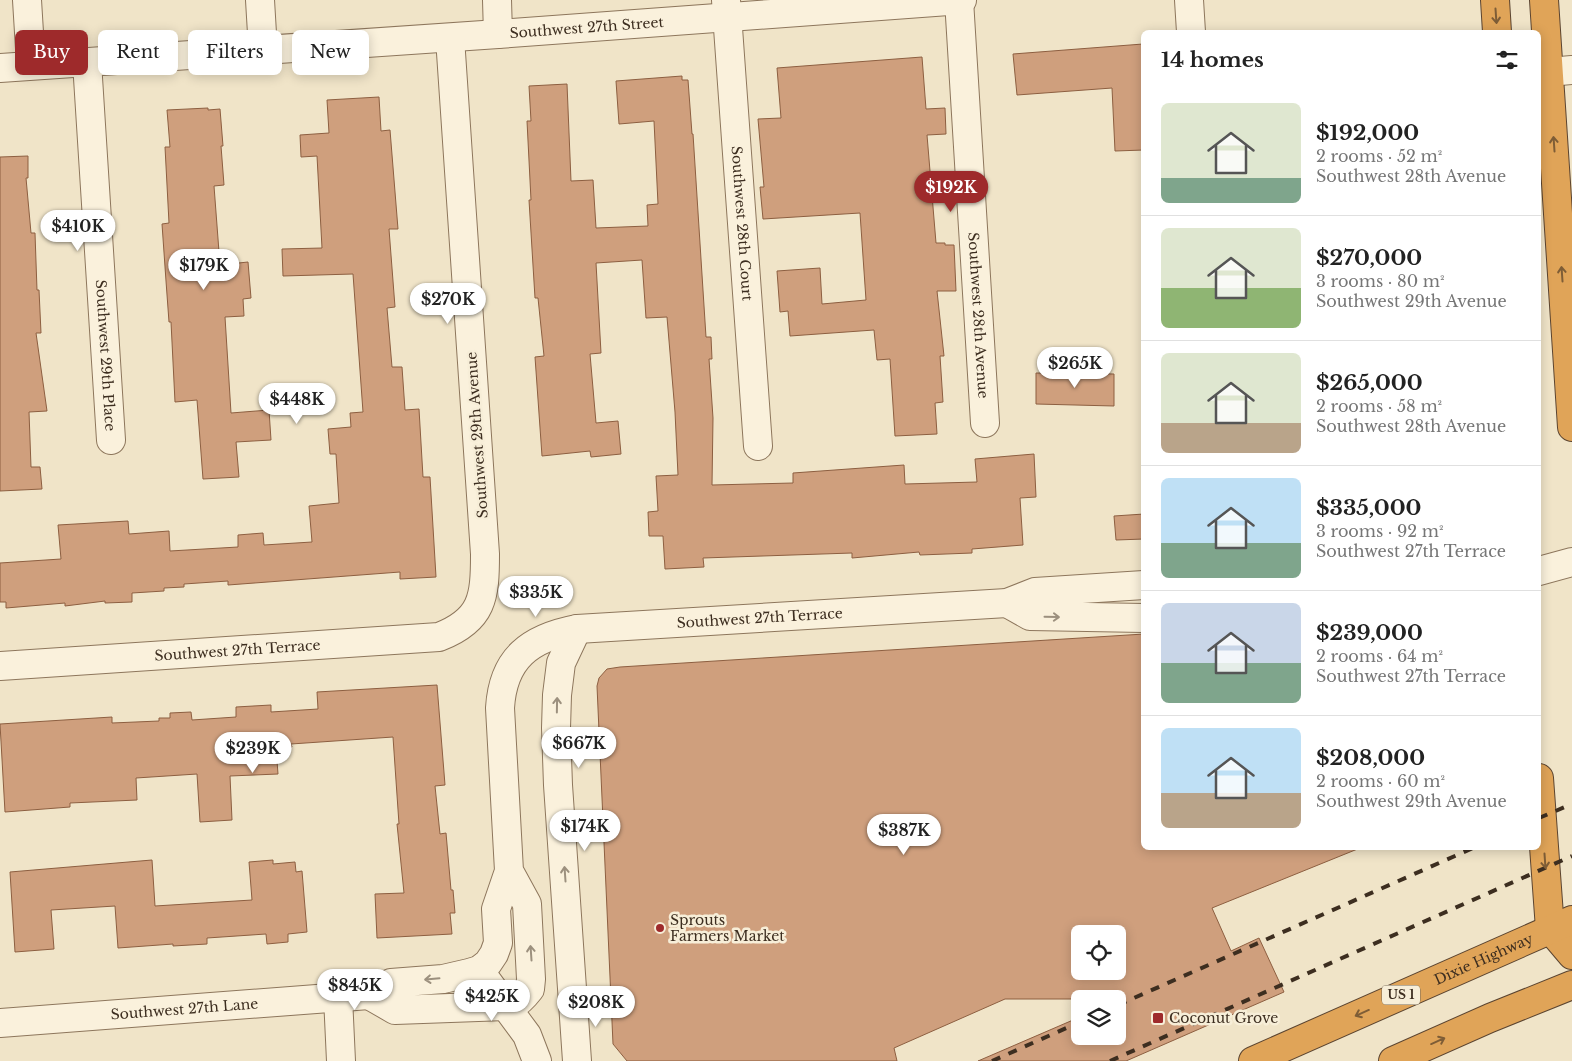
<!DOCTYPE html>
<html lang="en">
<head>
<meta charset="utf-8">
<style>
  body { margin:0; font-family:"Libre Baskerville",serif; background:#f2f2f2; color:#222; height:100vh; display:flex; flex-direction:column; font-size:19px; white-space:nowrap }
  * { box-sizing:border-box; margin:0 }
  p { font-size:16px; color:#767676 }
  .icon { flex:none; width:28px; height:28px; fill:none; stroke:currentColor; stroke-width:2; stroke-linecap:round; stroke-linejoin:round }
  .map { position:relative; flex:1; overflow:hidden }
  .details { position:absolute; left:1141px; top:30px; width:400px; height:820px; display:flex; flex-direction:column; background:#fff; border-radius:8px; box-shadow:0 2px 12px #0003 }
  .details>* { flex:none }
  .top-card { position:absolute; left:15px; top:30px; width:475px; height:45px; display:flex; gap:10px }
  .fabs { position:absolute; left:1071px; top:925px; display:grid; gap:10px }
  .fabs a { display:grid; place-items:center; width:55px; height:55px; border-radius:8px; background:#fff; box-shadow:0 2px 12px #0003; font-size:25px }
  .price { position:absolute; translate:-50% -42px; padding:0 11px; border-radius:18px; background:#fff; color:#222; font-size:16px; line-height:32px; filter:drop-shadow(0 1px 2px #0008) }
  .price::after { content:''; position:absolute; left:50%; top:30px; width:15px; height:11px; margin-left:-8px; background:inherit; clip-path:polygon(0 0,100% 0,50% 100%) }
  .price.on { background:#9e2a2b; color:#fff }
  ul { padding:0; list-style:none }
  li { display:flex; align-items:center; gap:15px; height:125px; padding:0 20px }
  li+li { border-top:1px solid #e0e0e0 }
  li span { display:grid; place-items:center; flex:none; width:140px; height:100px; border-radius:8px; color:#555 }
  li>.icon { margin-inline-start:auto }
  span .icon { width:60px; height:60px; fill:#fffc; stroke-width:1 }
  li b { font-size:21px }
  h2 { display:flex; justify-content:space-between; align-items:center; height:60px; padding:0 20px; font-size:21px }
  .pill { padding:0 18px; border-radius:8px; background:#fff; box-shadow:0 2px 12px #0003; font-size:18px; line-height:45px }
  .pill.on { background:#9e2a2b; color:#fff }
  .map>svg:first-child { display:block }
  .building { fill:#cf9f7d; stroke:#8d5f41; fill-rule:evenodd }
  .lines { fill:none; stroke-linecap:round; stroke-linejoin:round }
  .street-casing { stroke:#8d765c; stroke-width:30 }
  .highway-casing { stroke:#5b4430; stroke-width:30 }
  .street { stroke:#faf1dc; stroke-width:28 }
  .highway { stroke:#e0a458; stroke-width:28 }
  .rail { stroke:#3d2e20; stroke-width:4; stroke-dasharray:9 9; stroke-linecap:butt }
  .oneway { stroke:#7e5d36 }
  .oneway2 { stroke:#9c907e }
  .poi-dot { fill:#9e2a2b; stroke:#f7eed8; stroke-width:2 }
  .labels { text-anchor:middle; stroke-width:5; stroke-linejoin:round; paint-order:stroke }
  .shield { fill:#f7eed8; stroke:#756857; stroke-width:1 }
  .shield-label { font-size:12px; font-weight:bold; fill:#3d2e20 }
  .street-label { font-size:14px; fill:#3d2e20; stroke:#f7eed8 }
  .poi-label { font-size:14px; fill:#3d2e20; stroke:#f7eed8; text-anchor:start }
</style>
</head>
<body>
<div class="map">
<svg width="1572" height="1061" viewBox="0 0 1572 1061">
  <rect width="100%" height="100%" fill="#f0e4c8"/>
  <path class="building" d="M 1143,44 L 1144,150 L 1115,151 L 1112,88 L 1017,95 L 1013,54 Z
    M 922,57 L 926,109 L 945,108 L 946,134 L 927,135 L 936,243 L 945,243 L 945,245 L 954,245 L 956,291 L 937,291 L 944,356 L 940,356 L 943,402 L 935,403 L 937,434 L 895,436 L 890,359 L 877,360 L 874,330 L 790,336 L 788,311 L 780,312 L 777,271 L 820,268 L 822,304 L 866,300 L 860,213 L 763,219 L 760,187 L 764,187 L 758,119 L 781,118 L 777,68 Z
    M 682,76 L 682,80 L 688,80 L 692,134 L 693,134 L 706,337 L 711,337 L 712,359 L 709,359 L 713,418 L 712,485 L 793,483 L 793,473 L 904,465 L 905,484 L 977,482 L 975,459 L 1034,454 L 1036,497 L 1020,498 L 1023,545 L 972,549 L 972,553 L 920,555 L 919,552 L 852,558 L 852,553 L 703,558 L 704,567 L 665,569 L 663,536 L 649,536 L 648,512 L 658,511 L 656,476 L 678,475 L 675,412 L 667,317 L 646,318 L 642,260 L 596,263 L 601,353 L 590,354 L 596,423 L 618,421 L 621,454 L 591,457 L 590,451 L 542,456 L 535,357 L 544,356 L 538,298 L 535,298 L 529,200 L 531,200 L 527,121 L 531,121 L 529,86 L 567,84 L 571,181 L 593,180 L 596,228 L 648,226 L 647,205 L 658,204 L 654,121 L 619,124 L 616,81 Z
    M 379,97 L 381,131 L 390,130 L 398,229 L 389,229 L 395,307 L 387,308 L 392,367 L 402,367 L 405,410 L 419,409 L 423,477 L 430,477 L 436,577 L 400,579 L 400,572 L 228,585 L 228,581 L 184,584 L 184,587 L 164,588 L 164,591 L 132,593 L 132,602 L 105,603 L 105,601 L 65,606 L 65,603 L 6,608 L 6,602 L 0,602 L 0,563 L 61,559 L 58,525 L 128,521 L 129,534 L 169,531 L 170,551 L 238,547 L 238,535 L 263,533 L 264,545 L 312,542 L 309,506 L 339,503 L 336,454 L 330,454 L 328,429 L 351,427 L 350,413 L 363,412 L 353,274 L 283,276 L 282,249 L 322,248 L 317,156 L 301,157 L 300,135 L 329,133 L 327,100 Z
    M 208,108 L 208,110 L 220,109 L 223,146 L 221,146 L 224,185 L 214,186 L 220,265 L 248,262 L 251,298 L 243,299 L 244,316 L 225,317 L 231,413 L 269,410 L 271,440 L 236,442 L 239,477 L 203,479 L 197,400 L 175,402 L 171,322 L 169,322 L 166,281 L 162,224 L 169,223 L 165,147 L 170,147 L 167,110 Z
    M 28,156 L 28,178 L 26,178 L 31,233 L 35,233 L 37,290 L 39,290 L 41,333 L 36,333 L 47,411 L 29,412 L 31,467 L 40,467 L 42,489 L 0,491 L 0,157 Z
    M 1036,373 L 1114,374 L 1114,406 L 1036,404 Z
    M 1144,514 L 1144,539 L 1116,540 L 1114,516 Z
    M 1144,634 L 1144,848 L 1360,848 L 1212,908 L 1231,951 L 1259,938 L 1284,992 L 1126,1061 L 978,1061 L 1080,1017 L 1080,1036 L 1118,1036 L 1118,1000 L 1121,999 L 1005,999 L 894,1048 L 897,1061 L 627,1061 L 613,1044 L 597,686 L 599,678 L 607,669 L 620,667 ZM 1080,934 L 1118,934 L 1118,971 L 1080,971 Z
    M 437,685 L 445,785 L 435,786 L 440,834 L 446,833 L 451,890 L 453,890 L 455,913 L 450,913 L 452,934 L 377,938 L 375,894 L 404,893 L 397,824 L 399,824 L 393,737 L 291,744 L 292,747 L 276,748 L 278,774 L 230,776 L 232,820 L 200,822 L 197,774 L 136,778 L 137,800 L 70,803 L 70,807 L 5,812 L 0,724 L 112,717 L 112,723 L 159,721 L 159,718 L 170,718 L 170,713 L 191,712 L 192,720 L 236,717 L 236,707 L 271,705 L 271,712 L 318,709 L 317,692 Z
    M 152,860 L 155,906 L 252,900 L 249,862 L 273,860 L 273,864 L 295,862 L 296,872 L 302,871 L 307,932 L 288,934 L 288,942 L 267,944 L 266,934 L 207,938 L 207,944 L 173,946 L 173,944 L 118,948 L 115,906 L 51,910 L 54,949 L 15,952 L 10,872 Z"/>
  <g class="lines">
    <defs>
      <g id="street">
        <path d="M 27,0 L 31,65"/>
        <path d="M 260,0 L 263,50"/>
        <path d="M 497,0 L 498,34"/>
        <path id="s1" d="M 726,0 L 758,446"/>
        <path id="s2" d="M 959,0 L 985,423"/>
        <path d="M 1189,0 L 1191,32"/>
        <path id="s3" d="M 87,62 L 111,440"/>
        <path id="s4" d="M 0,68 L 498,34 L 962,0"/>
        <path d="M 1549,72 L 1572,70"/>
        <path d="M 1539,571 L 1572,562"/>
        <path d="M 1007,603 L 1030,616 L 1144,618"/>
        <path d="M 577,629 L 561,663 L 557,695 L 556,728 L 558,785 L 577,1061"/>
        <path id="s5" d="M 0,666 L 439,637 C 483,620 485,597 485,554 L 450,38"/>
        <path id="s6" d="M 509,871 L 527,904 L 531,979 L 530,989 L 525,995 L 520,1000 L 506,1006 L 395,1010 L 369,995 L 391,983 L 443,979 L 469,973 L 479,970 L 488,963 L 494,954 L 498,943 L 496,909 L 509,871 L 500,708 C 503,658 530,638 577,629 L 1007,603 L 1035,592 L 1144,585"/>
        <path d="M 479,970 L 527,1035 L 537,1061"/>
        <path d="M 338,997 L 341,1061"/>
        <path id="s7" d="M 0,1023 L 369,995"/>
      </g>
      <g id="highway">
        <path d="M 1495,0 L 1497,32"/>
        <path d="M 1544,0 L 1572,427"/>
        <path d="M 1539,778 L 1550,929 L 1572,955"/>
        <path id="s8" d="M 1253,1061 L 1572,920"/>
        <path d="M 1393,1061 L 1490,1018 L 1572,985"/>
      </g>
    </defs>
    <use href="#street" class="street-casing"/>
    <use href="#highway" class="highway-casing"/>
    <use href="#street" class="street"/>
    <use href="#highway" class="highway"/>
    <path class="rail" d="M 1539,818 L 1572,804
      M 1118,1005 L 1473,848
      M 992,1061 L 1080,1022
      M 1110,1061 L 1572,856"/>
  </g>
  <defs><path id="oneway-shaft" d="M-6 0H5M1.5-3L5.5 0L1.5 3" fill="none" stroke-width="1.6" stroke-linecap="round" stroke-linejoin="round" transform="scale(1.25)"/></defs>
  <g class="oneway">
    <use href="#oneway-shaft" transform="translate(1496 16) rotate(86)"/>
    <use href="#oneway-shaft" transform="translate(1554 144) rotate(-94)"/>
    <use href="#oneway-shaft" transform="translate(1562 274) rotate(-94)"/>
    <use href="#oneway-shaft" transform="translate(1545 861) rotate(86)"/>
    <use href="#oneway-shaft" transform="translate(1362 1013) rotate(156)"/>
    <use href="#oneway-shaft" transform="translate(1438 1041) rotate(-24)"/>
  </g>
  <g class="oneway2">
    <use href="#oneway-shaft" transform="translate(1052 617) rotate(1)"/>
    <use href="#oneway-shaft" transform="translate(557 705) rotate(-89)"/>
    <use href="#oneway-shaft" transform="translate(565 874) rotate(-94)"/>
    <use href="#oneway-shaft" transform="translate(531 953) rotate(-94)"/>
    <use href="#oneway-shaft" transform="translate(432 979) rotate(175)"/>
  </g>
  <g class="poi-dot">
    <circle cx="660" cy="928" r="5"/>
    <rect x="1152" y="1012" width="12" height="12" rx="2.5"/>
  </g>
  <g class="labels">
    <rect class="shield" x="1382" y="985.5" width="38" height="19" rx="4"/>
    <g class="shield-label">
      <text x="1401" y="999">US 1</text>
    </g>
    <g class="street-label">
      <text dy="5" stroke="none"><textPath href="#s4" startOffset="588">Southwest 27th Street</textPath></text>
      <text dy="5" stroke="none"><textPath href="#s1" startOffset="224">Southwest 28th Court</textPath></text>
      <text dy="5" stroke="none"><textPath href="#s2" startOffset="316">Southwest 28th Avenue</textPath></text>
      <text dy="5" stroke="none"><textPath href="#s3" startOffset="294">Southwest 29th Place</textPath></text>
      <text transform="translate(477 435) rotate(-94)" y="5">Southwest 29th Avenue</text>
      <text dy="5" stroke="none"><textPath href="#s6" startOffset="984">Southwest 27th Terrace</textPath></text>
      <text dy="5" stroke="none"><textPath href="#s5" startOffset="238">Southwest 27th Terrace</textPath></text>
      <text dy="5" stroke="none"><textPath href="#s8" startOffset="252">Dixie Highway</textPath></text>
      <text dy="5" stroke="none"><textPath href="#s7" startOffset="185">Southwest 27th Lane</textPath></text>
    </g>
    <g class="poi-label">
      <text x="670" y="925">Sprouts<tspan x="670" dy="16">Farmers Market</tspan></text>
      <text x="1169" y="1023">Coconut Grove</text>
    </g>
  </g>
</svg>
<div class="fabs">
<a><svg class="icon" aria-label="locate" viewBox="0 0 24 24"><circle cx="12" cy="12" r="6"/><path d="M12 2v4M12 18v4M2 12h4M18 12h4"/></svg></a>
<a><svg class="icon" aria-label="layers" viewBox="0 0 24 24"><path d="M12 4l9 5-9 5-9-5zM3 14l9 5 9-5"/></svg></a>
</div>
<b class="price on" style="left:951px;top:213px">$192K</b>
<b class="price" style="left:78px;top:252px">$410K</b>
<b class="price" style="left:204px;top:291px">$179K</b>
<b class="price" style="left:448px;top:325px">$270K</b>
<b class="price" style="left:1075px;top:389px">$265K</b>
<b class="price" style="left:297px;top:425px">$448K</b>
<b class="price" style="left:536px;top:618px">$335K</b>
<b class="price" style="left:579px;top:769px">$667K</b>
<b class="price" style="left:253px;top:774px">$239K</b>
<b class="price" style="left:585px;top:852px">$174K</b>
<b class="price" style="left:904px;top:856px">$387K</b>
<b class="price" style="left:355px;top:1011px">$845K</b>
<b class="price" style="left:492px;top:1022px">$425K</b>
<b class="price" style="left:596px;top:1028px">$208K</b>
<div class="top-card">
<a class="pill on">Buy</a>
<a class="pill">Rent</a>
<a class="pill">Filters</a>
<a class="pill">New</a>
</div>
<section class="details">
<h2>14 homes<svg class="icon" aria-label="filters" viewBox="0 0 24 24"><path d="M4 7h16M4 17h16"/><circle cx="9" cy="7" r="2"/><circle cx="15" cy="17" r="2"/></svg></h2>
<ul>
<li><span style="background:linear-gradient(#dfe7d0 75%,#7fa58c 0)"><svg class="icon" aria-label="home" viewBox="0 0 24 24"><path d="M3 11l9-7 9 7M6 9v11h12V9"/></svg></span><div><b>$192,000</b><p>2 rooms · 52 m²</p><p>Southwest 28th Avenue</p></div></li>
<li><span style="background:linear-gradient(#dfe7d0 60%,#8fb573 0)"><svg class="icon" aria-label="home" viewBox="0 0 24 24"><path d="M3 11l9-7 9 7M6 9v11h12V9"/></svg></span><div><b>$270,000</b><p>3 rooms · 80 m²</p><p>Southwest 29th Avenue</p></div></li>
<li><span style="background:linear-gradient(#dfe7d0 70%,#b9a48a 0)"><svg class="icon" aria-label="home" viewBox="0 0 24 24"><path d="M3 11l9-7 9 7M6 9v11h12V9"/></svg></span><div><b>$265,000</b><p>2 rooms · 58 m²</p><p>Southwest 28th Avenue</p></div></li>
<li><span style="background:linear-gradient(#bfe0f5 65%,#7fa58c 0)"><svg class="icon" aria-label="home" viewBox="0 0 24 24"><path d="M3 11l9-7 9 7M6 9v11h12V9"/></svg></span><div><b>$335,000</b><p>3 rooms · 92 m²</p><p>Southwest 27th Terrace</p></div></li>
<li><span style="background:linear-gradient(#c9d6e8 60%,#7fa58c 0)"><svg class="icon" aria-label="home" viewBox="0 0 24 24"><path d="M3 11l9-7 9 7M6 9v11h12V9"/></svg></span><div><b>$239,000</b><p>2 rooms · 64 m²</p><p>Southwest 27th Terrace</p></div></li>
<li><span style="background:linear-gradient(#bfe0f5 65%,#b9a48a 0)"><svg class="icon" aria-label="home" viewBox="0 0 24 24"><path d="M3 11l9-7 9 7M6 9v11h12V9"/></svg></span><div><b>$208,000</b><p>2 rooms · 60 m²</p><p>Southwest 29th Avenue</p></div></li>
</ul>
</section>
</div>
</body>
</html>
